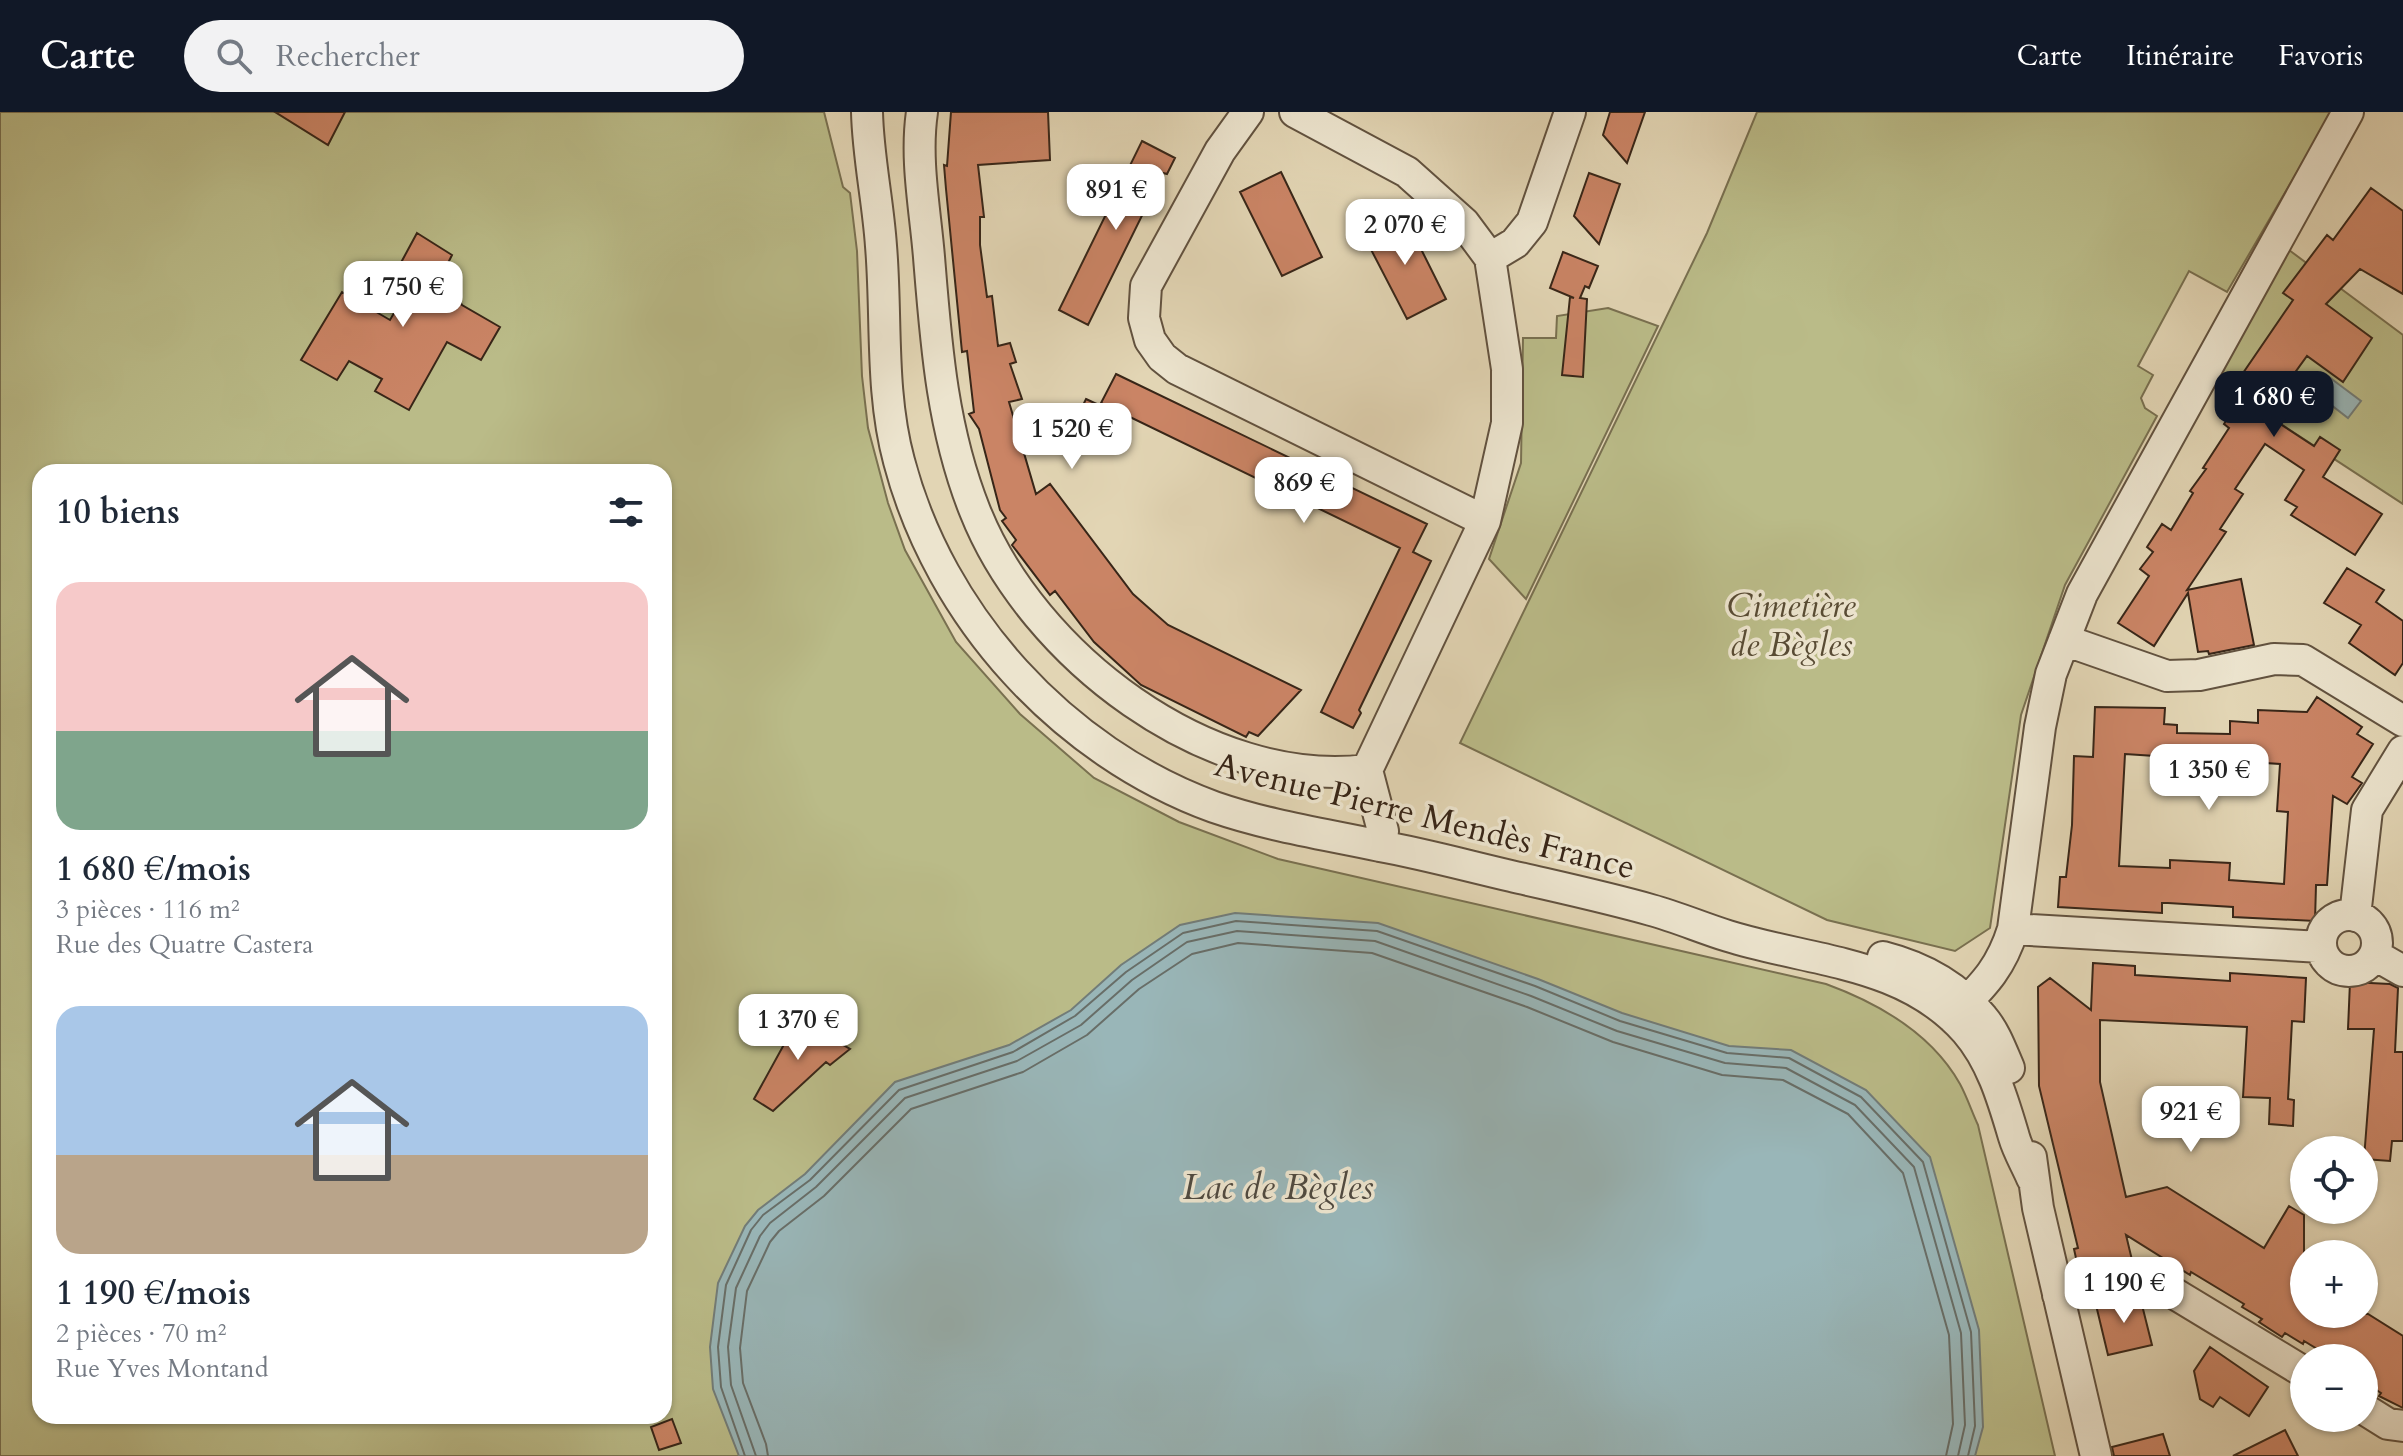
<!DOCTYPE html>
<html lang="fr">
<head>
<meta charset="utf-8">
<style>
  body { margin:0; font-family:Cardo,serif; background:#f2f2f3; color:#1f2937; height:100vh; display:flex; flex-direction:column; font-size:30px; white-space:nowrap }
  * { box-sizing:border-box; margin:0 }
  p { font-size:26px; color:#747a83 }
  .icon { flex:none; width:44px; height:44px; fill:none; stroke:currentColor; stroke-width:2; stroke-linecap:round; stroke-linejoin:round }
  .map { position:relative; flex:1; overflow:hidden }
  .details { position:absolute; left:32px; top:352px; width:640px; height:960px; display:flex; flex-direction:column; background:#fff; border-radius:24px; box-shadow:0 2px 6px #0004 }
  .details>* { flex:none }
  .buttons { position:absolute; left:2290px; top:1024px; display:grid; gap:16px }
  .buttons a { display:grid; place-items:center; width:88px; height:88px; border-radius:50%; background:#fff; box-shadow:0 2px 6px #0004; font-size:40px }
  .price { position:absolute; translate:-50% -68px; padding:0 18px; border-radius:16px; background:#fff; color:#222; font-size:26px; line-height:52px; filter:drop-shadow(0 2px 4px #0008) }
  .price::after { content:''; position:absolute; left:50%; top:48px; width:24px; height:18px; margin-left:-12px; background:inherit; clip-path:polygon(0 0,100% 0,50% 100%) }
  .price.current { background:#111827; color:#fff }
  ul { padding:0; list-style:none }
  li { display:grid; align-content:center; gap:16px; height:424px; padding:0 24px }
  li span { display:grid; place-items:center; height:248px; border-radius:24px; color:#555 }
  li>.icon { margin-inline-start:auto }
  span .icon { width:144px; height:144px; fill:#fffc; stroke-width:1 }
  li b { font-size:34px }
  h2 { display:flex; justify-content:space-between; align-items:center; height:96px; padding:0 24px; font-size:34px }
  header { display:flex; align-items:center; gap:48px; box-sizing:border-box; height:112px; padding:0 40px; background:#111827; color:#fff }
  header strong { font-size:38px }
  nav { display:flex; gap:44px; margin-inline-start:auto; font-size:28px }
  .search { width:560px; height:72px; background:#f2f2f3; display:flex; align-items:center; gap:20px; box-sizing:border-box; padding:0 28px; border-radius:44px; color:#747a83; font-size:30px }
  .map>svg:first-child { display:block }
  .green { fill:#babb88; stroke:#797050; stroke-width:2; fill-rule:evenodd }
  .water { fill:#99b6b8; stroke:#727c78; stroke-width:2 }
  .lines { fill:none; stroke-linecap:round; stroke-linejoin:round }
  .shore { stroke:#686e68; stroke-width:2 }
  .building { fill:#ca8465; stroke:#382618; stroke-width:2; fill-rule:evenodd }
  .minor-casing { stroke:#62523f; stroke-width:34 }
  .minor { stroke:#ece4ce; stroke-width:30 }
  .labels { text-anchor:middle; stroke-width:7; stroke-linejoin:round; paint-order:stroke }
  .park-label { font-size:34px; font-style:italic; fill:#584b34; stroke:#ece4ce }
  .street-label { font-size:34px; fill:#382618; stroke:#ece4ce }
  .water-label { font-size:36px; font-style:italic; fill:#504a40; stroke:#ece4ce }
</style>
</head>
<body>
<header>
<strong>Carte</strong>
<div class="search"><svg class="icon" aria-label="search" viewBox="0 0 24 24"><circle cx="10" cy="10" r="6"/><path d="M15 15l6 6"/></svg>Rechercher</div>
<nav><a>Carte</a><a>Itinéraire</a><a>Favoris</a></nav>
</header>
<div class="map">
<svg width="2403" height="1344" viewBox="0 0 2403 1344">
  <rect width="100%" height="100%" fill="#e2d5b4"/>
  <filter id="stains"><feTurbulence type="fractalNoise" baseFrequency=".0025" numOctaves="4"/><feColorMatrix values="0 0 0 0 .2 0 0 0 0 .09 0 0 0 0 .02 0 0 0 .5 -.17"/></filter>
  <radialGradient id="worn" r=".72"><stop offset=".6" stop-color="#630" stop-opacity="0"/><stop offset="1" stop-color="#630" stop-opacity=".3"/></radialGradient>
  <path class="green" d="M 0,0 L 824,0 L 843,75 L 850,81 L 857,139 L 862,264 L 868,316 L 888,391 L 905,438 L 956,530 L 1020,602 L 1094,666 L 1179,710 L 1278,747 L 1826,872 C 1878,891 1932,922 1960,972 C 1967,985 1972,1000 1978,1013 L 2055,1344 L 0,1344 ZM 40,360 L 664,360 L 664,1304 L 40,1304 Z
    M 1757,0 L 2332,0 L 2227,180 L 2189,159 L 2138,254 L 2153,263 L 2141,286 L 2145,296 L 2157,304 L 2065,473 L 2021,603 L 1990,816 L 1955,839 L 1827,808 L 1460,631 L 1707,121 Z
    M 2289,138 L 2403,223 L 2403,392 L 2215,269 Z
    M 1608,196 L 1658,214 L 1526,487 L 1489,447 L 1521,351 L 1523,226 L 1556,226 L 1557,204 Z"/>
  <path class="water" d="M 2329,265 L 2361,289 L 2348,306 L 2317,282 Z
    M 1235,801 L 1378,811 L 1538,867 L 1622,901 L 1729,934 L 1791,938 L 1866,978 L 1930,1045 L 1979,1218 L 1983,1315 L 1975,1344 L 739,1344 L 713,1277 L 710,1235 L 718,1171 L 745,1114 L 758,1098 L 805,1062 L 895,970 L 1009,933 L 1071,898 L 1121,853 L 1180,813 Z"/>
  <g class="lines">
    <path class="shore" d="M 745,1344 L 721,1275 L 718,1235 L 726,1173 L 751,1118 L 763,1103 L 810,1068 L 899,978 L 1013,940 L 1075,904 L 1126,860 L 1183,821 L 1236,809 L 1377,819 L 1535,874 L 1620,909 L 1727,941 L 1789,946 L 1861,985 L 1923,1050 L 1971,1220 L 1975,1314 L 1968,1344
      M 756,1344 L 731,1273 L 728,1235 L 736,1176 L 760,1124 L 770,1111 L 816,1075 L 905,986 L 1017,949 L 1081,913 L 1132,868 L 1187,830 L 1237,819 L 1375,829 L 1531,884 L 1617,919 L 1725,951 L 1786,956 L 1855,993 L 1914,1055 L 1961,1221 L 1965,1313 L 1958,1344
      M 768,1344 L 766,1332 L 743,1271 L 740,1236 L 747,1179 L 770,1130 L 779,1119 L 824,1084 L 911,997 L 1023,960 L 1087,923 L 1139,877 L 1192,842 L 1238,831 L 1372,841 L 1527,895 L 1613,930 L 1722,963 L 1783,968 L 1848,1002 L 1903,1061 L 1949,1223 L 1953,1312 L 1946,1344"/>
  </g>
  <path class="building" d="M 275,0 L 345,0 L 328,33 Z
    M 951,0 L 1048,0 L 1050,48 L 978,53 L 984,105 L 980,105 L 980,133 L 987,185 L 992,184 L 998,234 L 1010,231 L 1016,250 L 1010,252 L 1022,287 L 1009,290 L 1036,382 L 1050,372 L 1133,482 L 1168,513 L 1301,578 L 1258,624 L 1249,620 L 1246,625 L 1141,573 L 1094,530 L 1055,479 L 1050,483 L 1012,433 L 1016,428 L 1002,409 L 1006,406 L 1000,398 L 979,317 L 969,302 L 974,300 L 967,239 L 962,240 L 946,77 L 944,53 L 947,54 Z
    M 1610,0 L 1645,0 L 1627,51 L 1603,23 Z
    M 1142,29 L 1175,46 L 1167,62 L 1163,61 L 1088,213 L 1059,198 Z
    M 1281,60 L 1322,145 L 1282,164 L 1240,80 Z
    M 1589,61 L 1620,72 L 1599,132 L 1574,104 Z
    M 2371,76 L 2403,99 L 2403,182 L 2360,157 L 2326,192 L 2372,226 L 2343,270 L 2307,244 L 2265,302 L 2314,334 L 2320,325 L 2340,338 L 2323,365 L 2382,402 L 2355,443 L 2291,403 L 2297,395 L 2285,388 L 2304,358 L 2265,332 L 2235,377 L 2243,382 L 2220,417 L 2226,420 L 2187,478 L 2241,467 L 2254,533 L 2209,542 L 2208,539 L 2198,540 L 2188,481 L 2154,534 L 2118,511 L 2149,464 L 2140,457 L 2153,440 L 2147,435 L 2162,412 L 2171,418 L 2193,381 L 2190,379 L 2206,357 L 2203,356 L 2229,316 L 2224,312 L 2251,271 L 2241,264 L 2293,188 L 2283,181 L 2327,123 L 2333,128 Z
    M 1404,103 L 1446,187 L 1407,207 L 1364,124 Z
    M 417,121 L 452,143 L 447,153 L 456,158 L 449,170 L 462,193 L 500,215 L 481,248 L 447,230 L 409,298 L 375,279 L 382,267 L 349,249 L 337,268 L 301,248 L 342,180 L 390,208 L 413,168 L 397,158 Z
    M 1563,140 L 1598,154 L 1589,176 L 1585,174 L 1580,186 L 1587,187 L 1583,265 L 1562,263 L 1570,185 L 1574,186 L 1550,176 Z
    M 1116,262 L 1427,412 L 1413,440 L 1431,449 L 1359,598 L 1361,601 L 1353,616 L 1321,600 L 1400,436 L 1101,291 Z
    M 1086,287 L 1116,301 L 1101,329 L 1072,316 Z
    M 2347,456 L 2384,478 L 2376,490 L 2403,509 L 2403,551 L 2395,563 L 2349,531 L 2361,513 L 2324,491 Z
    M 2317,585 L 2362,615 L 2357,622 L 2373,632 L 2352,665 L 2362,671 L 2347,692 L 2333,684 L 2327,773 L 2316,773 L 2315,809 L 2233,805 L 2233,795 L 2168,791 L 2162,791 L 2162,801 L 2058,795 L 2060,765 L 2066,765 L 2072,713 L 2074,644 L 2093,645 L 2095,595 L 2165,596 L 2164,612 L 2177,613 L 2177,621 L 2230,622 L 2230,609 L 2258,611 L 2258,598 L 2307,600 ZM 2125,642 L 2170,645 L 2169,676 L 2196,676 L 2196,669 L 2201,669 L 2203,647 L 2280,652 L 2277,699 L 2288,700 L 2284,772 L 2229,768 L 2230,751 L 2170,748 L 2170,756 L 2119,754 Z
    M 2093,851 L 2135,854 L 2135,863 L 2230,869 L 2230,861 L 2306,866 L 2304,910 L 2292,909 L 2288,987 L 2294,988 L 2293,1014 L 2269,1012 L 2270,986 L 2243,985 L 2247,915 L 2100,908 L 2100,970 L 2126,1085 L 2167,1075 L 2264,1136 L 2289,1094 L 2304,1103 L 2304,1202 L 2368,1202 L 2403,1224 L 2403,1296 L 2379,1284 L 2381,1281 L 2364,1270 L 2364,1246 L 2332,1246 L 2304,1229 L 2303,1232 L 2285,1221 L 2282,1225 L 2259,1210 L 2262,1207 L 2242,1195 L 2244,1192 L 2191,1160 L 2190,1163 L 2126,1123 L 2132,1148 L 2079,1160 L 2074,1137 L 2078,1136 L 2039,974 L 2038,875 L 2050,866 L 2091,898 Z
    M 2350,870 L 2390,872 L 2398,876 L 2395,940 L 2403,940 L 2403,1029 L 2392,1029 L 2390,1049 L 2364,1047 L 2374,917 L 2348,917 Z
    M 794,905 L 850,937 L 830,953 L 826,950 L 773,999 L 754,987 L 787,927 L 783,924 Z
    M 2137,1184 L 2140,1185 L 2152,1233 L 2108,1243 L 2096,1193 Z
    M 2210,1235 L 2268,1275 L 2249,1304 L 2220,1285 L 2213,1295 L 2200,1287 L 2194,1259 Z
    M 672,1307 L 681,1331 L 659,1338 L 651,1315 Z
    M 2285,1318 L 2298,1344 L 2233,1344 Z
    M 2163,1322 L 2170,1344 L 2114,1344 L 2112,1335 Z"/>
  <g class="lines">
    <defs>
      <path id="minor" d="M 867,0 C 868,45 878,89 881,134 C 887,205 880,279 899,349 C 940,505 1063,640 1214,695 C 1269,714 1324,722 1380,734 C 1424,742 1468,754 1511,764 C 1558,775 1605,785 1651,798 C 1677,805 1702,816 1728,824 C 1811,850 1904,849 1966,919 C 1992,949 2003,988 2014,1025 C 2018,1039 2026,1052 2032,1066
        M 922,0 C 915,47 925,97 929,145 C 936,232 942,317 975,399 C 1032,543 1208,678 1367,658
        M 1248,0 L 1220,39 L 1146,174 L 1144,206 L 1150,228 L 1162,245 L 1177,257 L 1485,409
        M 1295,0 L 1407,60 L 1464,111 L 1490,146 L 1507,257 L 1507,311 L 1485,409 L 1367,658 L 1383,719 L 1380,734
        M 1490,146 L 1515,131 L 1532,110 L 1570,0
        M 2064,528 L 2167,564 L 2199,563 L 2274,547 L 2303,548 L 2403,609
        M2321 831a28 28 0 1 1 56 0a28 28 0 1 1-56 0Z
        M 2355,804 L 2367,698 L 2403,639
        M 2013,817 L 2321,835
        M 2375,843 L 2403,859
        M 1883,845 C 1922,855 1958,875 1983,906 C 1995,920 2002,940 2009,956
        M 1952,905 C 1981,875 2000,859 2013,817 L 2040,615 L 2051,562 L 2082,482 L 2348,0
        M 2031,1045 L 2038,1096 L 2096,1344
        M 2058,1183 L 2136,1166 L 2152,1168 L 2304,1260
        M 2364,1297 L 2388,1312 L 2403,1314"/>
    </defs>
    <use href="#minor" class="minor-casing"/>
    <use href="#minor" class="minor"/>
  </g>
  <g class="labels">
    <g class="park-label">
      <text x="1791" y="505">Cimetière<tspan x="1791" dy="39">de Bègles</tspan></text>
    </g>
    <g class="street-label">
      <text transform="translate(1425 703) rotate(14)" y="12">Avenue Pierre Mendès France</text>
    </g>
    <g class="water-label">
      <text x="1278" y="1087">Lac de Bègles</text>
    </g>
  </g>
  <rect width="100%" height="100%" filter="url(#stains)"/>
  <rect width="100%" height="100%" fill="url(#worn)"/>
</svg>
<div class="buttons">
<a><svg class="icon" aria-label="locate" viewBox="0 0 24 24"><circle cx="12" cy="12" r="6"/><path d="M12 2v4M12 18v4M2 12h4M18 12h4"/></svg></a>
<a>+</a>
<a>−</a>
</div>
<b class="price" style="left:1116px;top:120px">891 €</b>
<b class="price" style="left:1405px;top:155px">2 070 €</b>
<b class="price" style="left:403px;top:217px">1 750 €</b>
<b class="price current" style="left:2274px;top:327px">1 680 €</b>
<b class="price" style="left:1072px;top:359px">1 520 €</b>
<b class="price" style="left:1304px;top:413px">869 €</b>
<b class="price" style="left:2209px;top:700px">1 350 €</b>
<b class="price" style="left:798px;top:950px">1 370 €</b>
<b class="price" style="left:2191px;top:1042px">921 €</b>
<b class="price" style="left:2124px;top:1213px">1 190 €</b>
<section class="details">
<h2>10 biens<svg class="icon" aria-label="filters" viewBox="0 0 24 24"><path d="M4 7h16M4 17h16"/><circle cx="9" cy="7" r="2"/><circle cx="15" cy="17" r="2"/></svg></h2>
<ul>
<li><span style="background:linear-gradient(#f6c9c9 60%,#7fa58c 0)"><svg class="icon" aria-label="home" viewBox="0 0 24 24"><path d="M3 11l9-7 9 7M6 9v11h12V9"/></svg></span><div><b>1 680 €/mois</b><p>3 pièces · 116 m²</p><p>Rue des Quatre Castera</p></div></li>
<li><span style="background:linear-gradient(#a9c7e8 60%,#b9a48a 0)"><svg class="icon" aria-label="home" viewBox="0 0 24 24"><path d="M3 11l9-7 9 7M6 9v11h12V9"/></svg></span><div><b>1 190 €/mois</b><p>2 pièces · 70 m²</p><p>Rue Yves Montand</p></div></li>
</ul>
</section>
</div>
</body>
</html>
